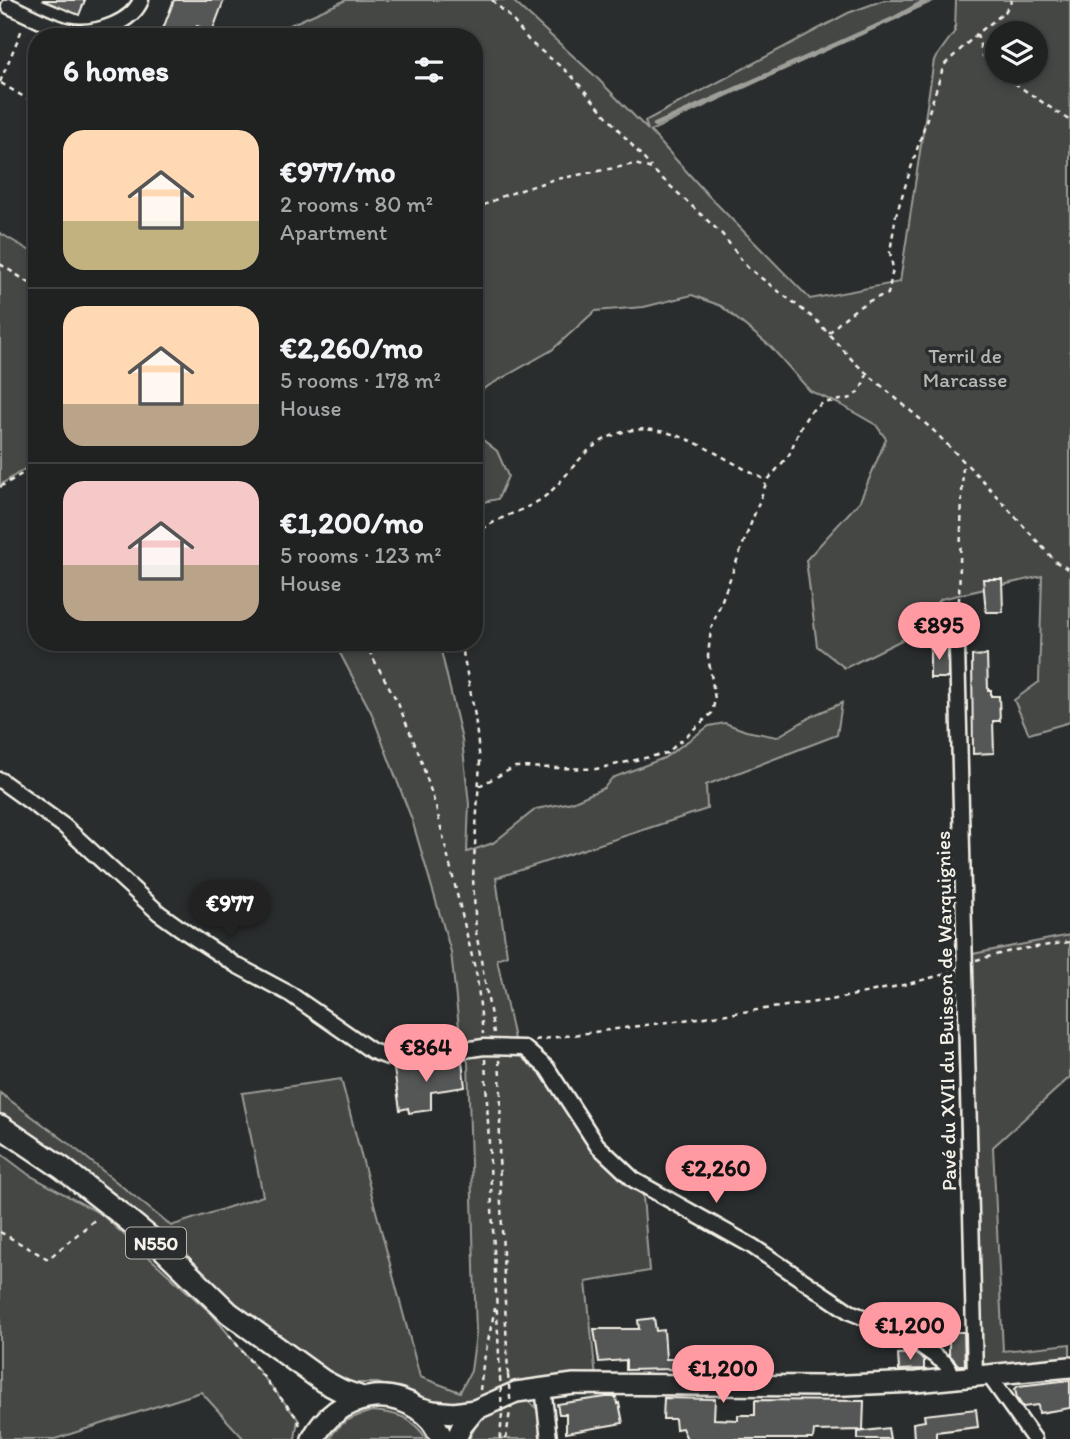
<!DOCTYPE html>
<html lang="en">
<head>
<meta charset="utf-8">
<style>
  body { margin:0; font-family:Itim,sans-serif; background:#282a2a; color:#f1f3f6; height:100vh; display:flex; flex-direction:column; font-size:26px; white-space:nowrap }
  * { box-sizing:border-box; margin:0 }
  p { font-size:23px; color:#a2a4a5 }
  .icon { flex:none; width:38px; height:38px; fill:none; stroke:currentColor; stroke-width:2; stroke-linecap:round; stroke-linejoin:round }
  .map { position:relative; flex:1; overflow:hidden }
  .details { position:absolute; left:28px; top:28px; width:455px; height:623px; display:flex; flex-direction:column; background:#202222; border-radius:28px; box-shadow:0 4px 10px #0003,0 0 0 2px #3d3f40 }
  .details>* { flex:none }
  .controls { position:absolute; left:985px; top:21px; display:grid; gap:14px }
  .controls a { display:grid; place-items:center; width:63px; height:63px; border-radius:50%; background:#202222; box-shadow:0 4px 10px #0003,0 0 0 2px #3d3f40; font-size:35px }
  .price { position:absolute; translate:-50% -60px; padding:0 16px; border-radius:24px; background:#ff9aa2; color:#111; font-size:23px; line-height:46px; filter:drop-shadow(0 2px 4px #0008) }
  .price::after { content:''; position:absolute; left:50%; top:42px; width:21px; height:16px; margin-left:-10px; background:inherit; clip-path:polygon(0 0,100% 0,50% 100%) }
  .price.selected { background:#222; color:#fff }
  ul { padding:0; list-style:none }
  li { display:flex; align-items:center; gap:21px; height:175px; padding:0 35px }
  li+li { border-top:2px solid #3d3f40 }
  li span { display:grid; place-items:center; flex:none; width:196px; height:140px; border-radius:21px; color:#555 }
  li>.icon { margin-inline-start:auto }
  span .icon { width:84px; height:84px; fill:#fffc; stroke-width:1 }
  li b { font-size:30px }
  h2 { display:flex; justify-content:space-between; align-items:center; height:84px; padding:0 35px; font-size:30px }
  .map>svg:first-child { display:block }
  .green { fill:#444645; stroke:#9c9c96; stroke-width:2; fill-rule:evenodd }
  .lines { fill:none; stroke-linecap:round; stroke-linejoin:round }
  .stream { stroke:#9f9f9a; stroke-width:4.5 }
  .building { fill:#555756; stroke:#f4f1e8; stroke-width:2 }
  .street-casing { stroke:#f4f1e8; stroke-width:19 }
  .secondary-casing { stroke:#f4f1e8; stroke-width:24 }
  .primary-casing { stroke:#f4f1e8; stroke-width:26 }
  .path { stroke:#f4f1e8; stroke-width:2.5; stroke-dasharray:5 5; stroke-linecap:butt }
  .street { stroke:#2a2d2e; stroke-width:14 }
  .secondary { stroke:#2a2d2e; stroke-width:19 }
  .primary { stroke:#2a2d2e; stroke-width:21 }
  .path-bridge { stroke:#f4f1e8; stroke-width:2.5; stroke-dasharray:5 5; stroke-linecap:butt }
  .labels { text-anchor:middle; stroke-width:7; stroke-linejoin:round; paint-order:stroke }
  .shield { fill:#2a2d2e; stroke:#b7b6b0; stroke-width:2 }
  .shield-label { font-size:19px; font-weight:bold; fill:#f4f1e8 }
  .park-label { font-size:21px; fill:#b6b5af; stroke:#2a2d2e }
  .street-label { font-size:21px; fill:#f4f1e8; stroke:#2a2d2e }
</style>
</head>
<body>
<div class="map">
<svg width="1070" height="1439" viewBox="0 0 1070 1439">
  <rect width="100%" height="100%" fill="#2a2d2e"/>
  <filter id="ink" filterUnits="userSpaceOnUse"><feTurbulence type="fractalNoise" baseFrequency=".0143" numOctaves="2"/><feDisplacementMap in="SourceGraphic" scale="14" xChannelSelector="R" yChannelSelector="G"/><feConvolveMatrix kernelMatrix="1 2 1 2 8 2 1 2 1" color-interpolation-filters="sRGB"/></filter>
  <g filter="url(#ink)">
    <path class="green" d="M 346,0 L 512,0 L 595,76 L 648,130 L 645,121 L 848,13 L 884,0 L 935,0 L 650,131 L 707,194 L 810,299 L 900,282 L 934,60 L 955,31 L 956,0 L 1070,0 L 1070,722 L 1029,734 L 1014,700 L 1039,682 L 1042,576 L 941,599 L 908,637 L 845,668 L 817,646 L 806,560 L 860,501 L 886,439 L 876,425 L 841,405 L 810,391 L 771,347 L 721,306 L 692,295 L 644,307 L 595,311 L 552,350 L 474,394 L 474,37 L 263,37 ZM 998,33 L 1036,33 L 1036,72 L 998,72 Z
      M 0,233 L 37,255 L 37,461 L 0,485 Z
      M 474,433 L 497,451 L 508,476 L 498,499 L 474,504 Z
      M 334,642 L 439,642 L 462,740 L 469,804 L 467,852 L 493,843 L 536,809 L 572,802 L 604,788 L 612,778 L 664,758 L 709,726 L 725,723 L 746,731 L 777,737 L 814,715 L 842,703 L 837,735 L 706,785 L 707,809 L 496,878 L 507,955 L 497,959 L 514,1039 L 545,1057 L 598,1136 L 642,1184 L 649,1271 L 586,1282 L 596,1378 L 533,1379 L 463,1407 L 432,1404 L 378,1383 L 352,1383 L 324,1372 L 269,1333 L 0,1117 L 0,1093 L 67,1142 L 171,1226 L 263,1196 L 242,1093 L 341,1079 L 420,1377 L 460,1392 L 471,1371 L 476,1334 L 468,1062 L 461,1046 L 451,952 L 412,820 L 371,712 Z
      M 1070,935 L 1070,1077 L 993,1147 L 1003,1351 L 1070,1344 L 1070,1357 L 980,1365 L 978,1157 L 961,1159 L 957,984 L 973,954 Z
      M 0,1153 L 29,1175 L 101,1214 L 212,1314 L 298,1419 L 295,1439 L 244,1439 L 201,1392 L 55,1439 L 0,1439 Z
      M 525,1398 L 538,1410 L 540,1439 L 469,1439 L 483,1412 Z
      M 372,1411 C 399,1413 411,1417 427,1439 L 330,1439 C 338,1422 355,1416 372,1411 Z"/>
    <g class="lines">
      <path class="stream" d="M 655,125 L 895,18 L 927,0"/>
    </g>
    <path class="building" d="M 42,0 L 85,0 L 79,15 Z
      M 174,0 L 224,0 L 212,32 L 197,26 L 193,37 L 183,37 L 163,29 Z
      M 983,579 L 1002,579 L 1003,612 L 986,612 Z
      M 930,646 L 948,646 L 948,678 L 930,678 Z
      M 987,655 L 988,690 L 991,690 L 991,696 L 999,696 L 1000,721 L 993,721 L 994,753 L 973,754 L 972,656 Z
      M 462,1061 L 465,1087 L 431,1092 L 431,1110 L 409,1113 L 408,1108 L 400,1110 L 394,1069 L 431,1066 Z
      M 654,1318 L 656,1331 L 664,1330 L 666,1359 L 673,1359 L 674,1369 L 626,1370 L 626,1360 L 599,1362 L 594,1329 L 639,1329 L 638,1320 Z
      M 950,1332 L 964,1332 L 965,1365 L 958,1365 L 949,1354 L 949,1343 L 941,1344 Z
      M 914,1353 L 924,1360 L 924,1369 L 899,1370 L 898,1354 Z
      M 1070,1380 L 1070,1408 L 1039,1413 L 1038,1405 L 1023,1407 L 1017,1398 L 1015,1389 L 1018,1386 Z
      M 606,1397 L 616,1397 L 617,1404 L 619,1403 L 623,1423 L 566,1433 L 566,1414 L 559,1414 L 557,1404 Z
      M 664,1398 L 715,1399 L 714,1419 L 738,1420 L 738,1415 L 755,1415 L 755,1400 L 864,1401 L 863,1430 L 814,1431 L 813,1439 L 687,1439 L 682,1428 L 676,1429 L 675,1419 L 663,1419 Z
      M 976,1409 L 978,1427 L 936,1432 L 936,1439 L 914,1439 L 913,1423 L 925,1421 L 924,1415 Z
      M 888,1428 L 890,1439 L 858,1439 L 858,1432 Z"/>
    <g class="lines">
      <defs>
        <path id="street" d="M 9,6 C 48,23 70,43 113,25 C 125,20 136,12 141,0
          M 957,647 L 975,1375
          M 0,780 L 64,826 L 159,913 L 187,933 L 236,965 L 290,994 L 372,1051 L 388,1057 L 417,1057 L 484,1047 L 524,1048 L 547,1068 L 597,1145 L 634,1180 L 752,1246 L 850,1312 L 903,1333 L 945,1363 L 954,1377
          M 988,1374 L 1034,1439
          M 543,1388 L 549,1439"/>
        <path id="secondary" d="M 414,1406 L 433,1411 L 454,1413 L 475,1410 L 516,1392 L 574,1384 L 823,1386 L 916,1382 L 1070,1367
          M 456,1439 L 462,1426 L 475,1410"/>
        <path id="primary" d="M 0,1126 L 62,1168 L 117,1211 L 160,1246 L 229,1313 L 323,1381 L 342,1391 L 362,1398
          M 313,1439 C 336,1394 396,1381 431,1420 C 436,1426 439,1433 443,1439"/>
      </defs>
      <use href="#street" class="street-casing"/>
      <use href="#secondary" class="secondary-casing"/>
      <use href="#primary" class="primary-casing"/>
      <path class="path" d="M 492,0 L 510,17 L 530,42 L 570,74 L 651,167
        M 977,34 L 983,56 L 998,71
        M 998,72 L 1070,121
        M 0,82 L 23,27
        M 1,83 L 37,105
        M 474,210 L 503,196 L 552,180 L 635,164 L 652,169 L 722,234 L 747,267 L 816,320 L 855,363 L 934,431 L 982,480 L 1056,562 L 1070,570
        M 0,264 L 37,288
        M 829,333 C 846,315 863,301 888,294 L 893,269 L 890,252 L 896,215 L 944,65 L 977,34 L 1005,12 L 1012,0
        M 0,487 L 37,465
        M 474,536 C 498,514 526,513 548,494 C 566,478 578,457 597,444 C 656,404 714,456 766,480
        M 958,632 L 963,461
        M 364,642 L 397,701 L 419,754 L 436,807 L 477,977 L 483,1034
        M 461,642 L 475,716 L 480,762 L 473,878 L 476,932 L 494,1033
        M 479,786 L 515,767 L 596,769 L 667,753 L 712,713 L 715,699 L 708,656 L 711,629 L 767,481 L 789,455 L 802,424 L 811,411 L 823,403 L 852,398 L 861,389 L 867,374
        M 976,960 L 1015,950 L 1070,942
        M 535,1040 L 831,1000 L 908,984 L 952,972
        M 485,1059 L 500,1377
        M 499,1060 L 501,1094 L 499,1156 L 508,1375
        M 0,1232 L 48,1259 L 97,1218
        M 229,1335 L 298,1419 L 300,1426
        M 480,1390 L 483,1365 L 495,1308
        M 500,1439 L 502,1414
        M 506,1439 L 510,1411"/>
      <use href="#street" class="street"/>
      <use href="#secondary" class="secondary"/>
      <use href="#primary" class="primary"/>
      <path class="path-bridge" d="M 508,1375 L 511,1409
        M 500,1377 L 502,1412"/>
    </g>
  </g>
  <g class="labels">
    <rect class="shield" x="126" y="1227.5" width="60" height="31" rx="5"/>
    <g class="shield-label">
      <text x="156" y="1250">N550</text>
    </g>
    <g class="park-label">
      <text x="965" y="363">Terril de<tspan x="965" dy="24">Marcasse</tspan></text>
    </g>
    <g class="street-label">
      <text transform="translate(946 1011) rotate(-91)" y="7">Pavé du XVII du Buisson de Warquignies</text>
    </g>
  </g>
</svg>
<div class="controls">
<a><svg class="icon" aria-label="layers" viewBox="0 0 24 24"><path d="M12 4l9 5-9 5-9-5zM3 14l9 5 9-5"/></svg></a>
</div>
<b class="price" style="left:939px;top:662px">€895</b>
<b class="price selected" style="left:230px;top:940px">€977</b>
<b class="price" style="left:426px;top:1084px">€864</b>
<b class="price" style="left:716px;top:1205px">€2,260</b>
<b class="price" style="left:910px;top:1362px">€1,200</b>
<b class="price" style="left:723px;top:1405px">€1,200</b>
<section class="details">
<h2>6 homes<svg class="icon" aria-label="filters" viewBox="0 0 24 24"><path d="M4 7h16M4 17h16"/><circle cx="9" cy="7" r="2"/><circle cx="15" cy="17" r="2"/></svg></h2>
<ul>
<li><span style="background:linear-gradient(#ffd9b3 65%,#c2b280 0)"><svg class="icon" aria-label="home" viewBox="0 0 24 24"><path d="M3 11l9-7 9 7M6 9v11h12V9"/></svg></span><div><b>€977/mo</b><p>2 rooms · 80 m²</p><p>Apartment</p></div></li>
<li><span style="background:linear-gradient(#ffd9b3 70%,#b9a48a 0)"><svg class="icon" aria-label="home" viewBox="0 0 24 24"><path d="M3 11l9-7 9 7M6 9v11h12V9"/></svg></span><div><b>€2,260/mo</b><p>5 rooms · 178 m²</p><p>House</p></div></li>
<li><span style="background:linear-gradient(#f6c9c9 60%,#b9a48a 0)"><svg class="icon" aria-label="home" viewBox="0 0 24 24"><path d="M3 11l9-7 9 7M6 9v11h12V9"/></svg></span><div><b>€1,200/mo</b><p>5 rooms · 123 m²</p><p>House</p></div></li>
</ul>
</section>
</div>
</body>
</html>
